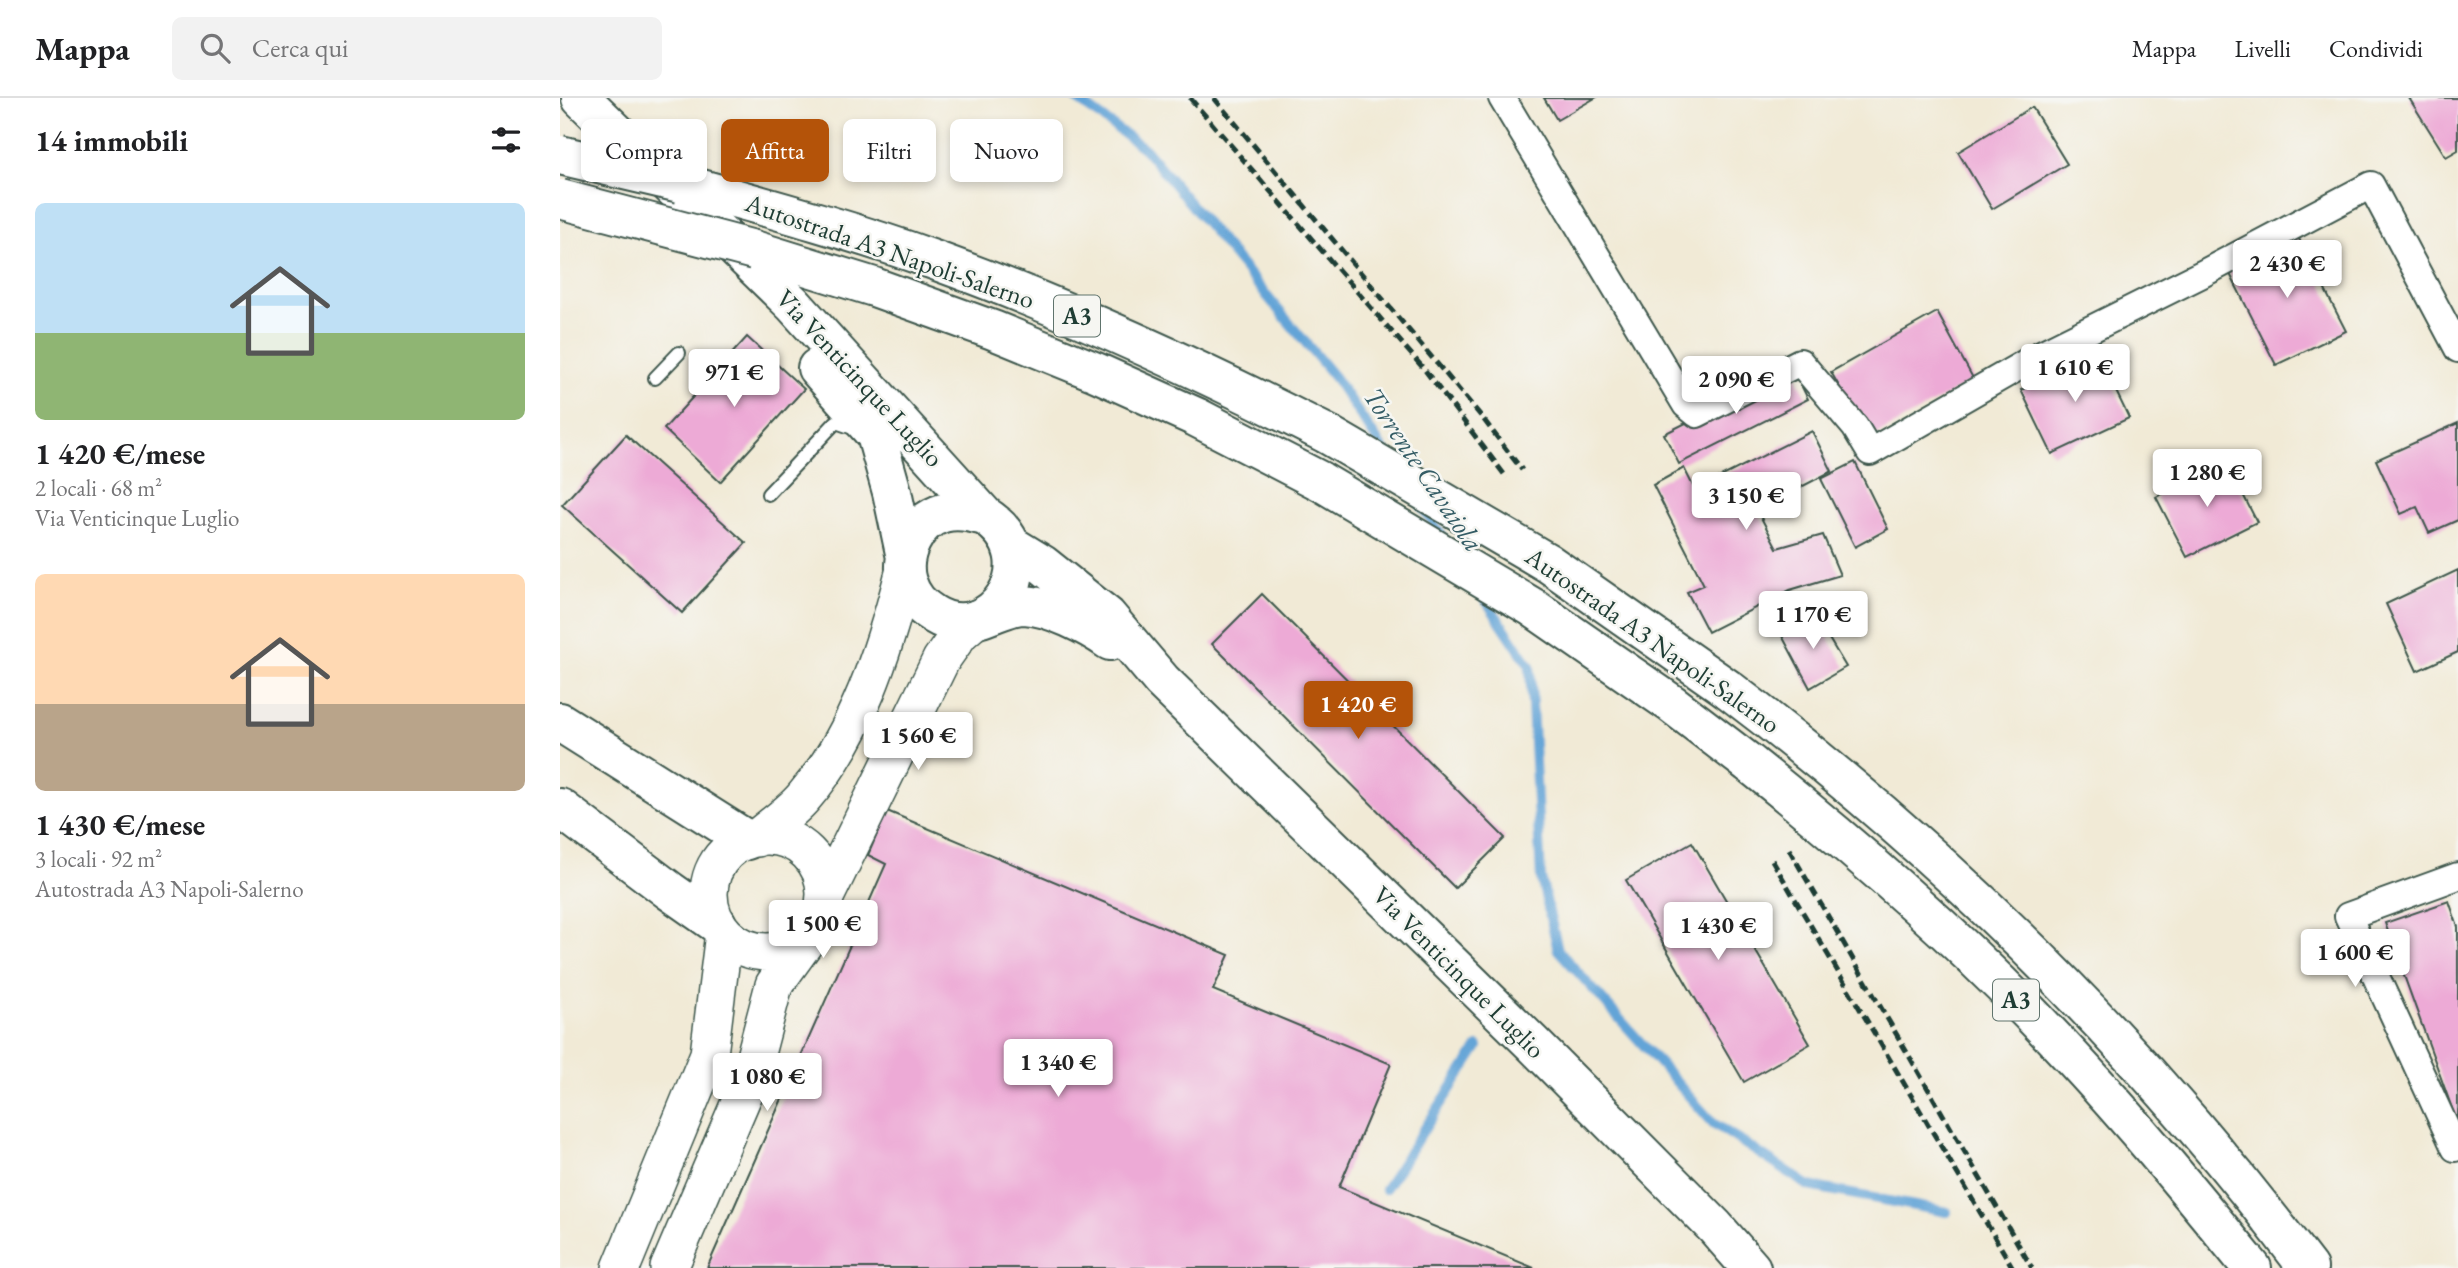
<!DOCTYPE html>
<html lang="it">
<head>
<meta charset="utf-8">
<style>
  body { margin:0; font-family:"EB Garamond",serif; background:#f2f2f2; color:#202124; height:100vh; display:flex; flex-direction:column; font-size:26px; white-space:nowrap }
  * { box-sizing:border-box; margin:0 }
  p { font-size:23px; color:#757577 }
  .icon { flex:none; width:38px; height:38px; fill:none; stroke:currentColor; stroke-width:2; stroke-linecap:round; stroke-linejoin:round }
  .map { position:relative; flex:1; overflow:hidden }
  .side { display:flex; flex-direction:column; background:#fff; width:560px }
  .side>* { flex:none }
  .top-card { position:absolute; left:21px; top:21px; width:665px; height:63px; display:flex; gap:14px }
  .price { position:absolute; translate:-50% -60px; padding:0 16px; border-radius:7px; background:#fff; color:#222; font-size:23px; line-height:46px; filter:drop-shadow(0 2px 4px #0008) }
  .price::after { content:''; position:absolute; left:50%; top:42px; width:21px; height:16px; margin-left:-10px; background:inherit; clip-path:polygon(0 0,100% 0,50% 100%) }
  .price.on { background:#b45309; color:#fff }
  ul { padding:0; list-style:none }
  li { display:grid; align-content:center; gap:14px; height:371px; padding:0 35px }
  li span { display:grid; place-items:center; height:217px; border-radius:10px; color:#555 }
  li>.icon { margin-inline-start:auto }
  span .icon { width:126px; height:126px; fill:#fffc; stroke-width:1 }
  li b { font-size:30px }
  h2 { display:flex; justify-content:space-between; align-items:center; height:84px; padding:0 35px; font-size:30px }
  .chip { padding:0 24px; border-radius:10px; background:#fff; box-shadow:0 4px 10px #0003; font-size:24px; line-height:63px }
  .chip.on { background:#b45309; color:#fff }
  header { display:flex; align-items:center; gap:42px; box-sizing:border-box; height:98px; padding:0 35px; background:#fff; border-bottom:2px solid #e0e0e0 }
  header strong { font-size:33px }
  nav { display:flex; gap:38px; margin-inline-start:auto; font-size:24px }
  .search { width:490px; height:63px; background:#f2f2f2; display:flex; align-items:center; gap:18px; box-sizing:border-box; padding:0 24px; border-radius:10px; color:#757577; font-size:26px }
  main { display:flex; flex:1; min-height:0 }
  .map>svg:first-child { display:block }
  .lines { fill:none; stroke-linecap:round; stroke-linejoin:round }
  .stream { stroke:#64a4d7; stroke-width:10 }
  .building { fill:#edaad6 }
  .lane-casing { stroke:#3e574c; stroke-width:16 }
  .street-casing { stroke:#3e574c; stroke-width:30 }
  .secondary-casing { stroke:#3e574c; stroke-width:40 }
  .primary-casing { stroke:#3e574c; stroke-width:42 }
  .highway-casing { stroke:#3e574c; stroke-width:42 }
  .lane { stroke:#fff; stroke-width:12 }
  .street { stroke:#fff; stroke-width:26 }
  .secondary { stroke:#fff; stroke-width:37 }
  .primary { stroke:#fff; stroke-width:38 }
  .highway { stroke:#fff; stroke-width:38 }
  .rail { stroke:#1f3d34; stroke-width:5; stroke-dasharray:10 5; stroke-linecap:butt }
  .highway-bridge-casing { stroke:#3e574c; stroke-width:42; stroke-linecap:butt }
  .highway-bridge { stroke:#fff; stroke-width:38 }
  .labels { text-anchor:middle; stroke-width:5; stroke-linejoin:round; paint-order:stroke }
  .shield { fill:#f6f6f2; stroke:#60746d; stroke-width:2 }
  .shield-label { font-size:24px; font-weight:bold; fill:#1f3d34 }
  .street-label { font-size:26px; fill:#1f3d34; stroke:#f6f6f2 }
  .water-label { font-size:28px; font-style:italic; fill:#345c65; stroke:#f6f6f2 }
</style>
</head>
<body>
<header>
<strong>Mappa</strong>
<div class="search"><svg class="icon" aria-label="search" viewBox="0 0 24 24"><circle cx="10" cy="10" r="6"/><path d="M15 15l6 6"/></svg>Cerca qui</div>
<nav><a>Mappa</a><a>Livelli</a><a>Condividi</a></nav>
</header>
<main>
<section class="side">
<h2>14 immobili<svg class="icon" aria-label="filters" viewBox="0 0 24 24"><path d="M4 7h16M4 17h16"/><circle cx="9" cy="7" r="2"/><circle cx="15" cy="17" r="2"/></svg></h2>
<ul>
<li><span style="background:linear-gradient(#bfe0f5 60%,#8fb573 0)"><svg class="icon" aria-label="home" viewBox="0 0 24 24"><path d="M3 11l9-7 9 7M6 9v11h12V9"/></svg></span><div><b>1 420 €/mese</b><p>2 locali · 68 m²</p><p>Via Venticinque Luglio</p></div></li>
<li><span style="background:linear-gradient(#ffd9b3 60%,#b9a48a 0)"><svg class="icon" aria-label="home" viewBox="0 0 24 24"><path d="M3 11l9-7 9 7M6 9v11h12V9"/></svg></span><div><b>1 430 €/mese</b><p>3 locali · 92 m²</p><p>Autostrada A3 Napoli-Salerno</p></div></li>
</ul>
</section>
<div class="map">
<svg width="1898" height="1170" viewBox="0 0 1898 1170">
  <rect width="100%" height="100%" fill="#f6f6f2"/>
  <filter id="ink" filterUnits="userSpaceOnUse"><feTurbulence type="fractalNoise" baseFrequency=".0143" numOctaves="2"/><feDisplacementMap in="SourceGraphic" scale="14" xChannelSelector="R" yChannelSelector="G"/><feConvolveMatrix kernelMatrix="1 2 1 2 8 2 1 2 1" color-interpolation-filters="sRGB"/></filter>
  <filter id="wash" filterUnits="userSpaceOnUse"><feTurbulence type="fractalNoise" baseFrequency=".00686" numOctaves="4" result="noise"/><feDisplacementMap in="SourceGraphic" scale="28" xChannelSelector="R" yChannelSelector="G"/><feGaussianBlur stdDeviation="1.57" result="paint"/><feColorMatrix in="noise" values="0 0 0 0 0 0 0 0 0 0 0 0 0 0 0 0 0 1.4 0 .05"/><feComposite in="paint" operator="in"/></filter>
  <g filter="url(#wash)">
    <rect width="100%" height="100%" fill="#f1ead6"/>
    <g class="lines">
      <path class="stream" d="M 515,0 L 585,51 L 775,280 L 825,354
        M 861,407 L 884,441
        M 920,494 L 970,568 L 981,780 L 998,852 L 1153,1025 L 1249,1088 L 1387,1114
        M 825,1091 L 918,949"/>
    </g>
    <g id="blocks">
      <path class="building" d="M 984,0 L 1035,0 L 997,22 Z
        M 1849,0 L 1898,0 L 1898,52 L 1886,59 Z
        M 1472,9 L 1507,66 L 1432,111 L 1398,54 Z
        M 1737,137 L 1786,233 L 1716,267 L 1668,172 Z
        M 1377,214 L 1414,282 L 1309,341 L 1271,274 Z
        M 187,239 L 244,291 L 160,384 L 104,331 Z
        M 1538,256 L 1569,320 L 1492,356 L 1461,292 Z
        M 1233,271 L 1248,301 L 1119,366 L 1104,336 Z
        M 1898,325 L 1898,422 L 1869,435 L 1857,409 L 1841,416 L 1816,362 Z
        M 1252,333 L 1272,373 L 1197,412 L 1217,450 L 1263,437 L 1280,477 L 1230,492 L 1148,534 L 1127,494 L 1144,487 L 1093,387 L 1124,370 L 1135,392 Z
        M 66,337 L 186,445 L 122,515 L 2,407 Z
        M 1666,363 L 1697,424 L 1627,459 L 1596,399 Z
        M 1295,364 L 1328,431 L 1295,449 L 1261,381 Z
        M 1898,472 L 1898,554 L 1857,573 L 1826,506 Z
        M 702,496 L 945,740 L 895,790 L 652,546 Z
        M 1256,519 L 1286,569 L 1250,590 L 1220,534 Z
        M 327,713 L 669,857 L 653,892 L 831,966 L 779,1089 L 974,1170 L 147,1170 L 326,766 L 308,757 Z
        M 1132,744 L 1250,946 L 1184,984 L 1066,782 Z
        M 1889,803 L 1898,829 L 1898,1027 L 1825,825 Z"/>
    </g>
  </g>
  <g filter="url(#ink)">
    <use href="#blocks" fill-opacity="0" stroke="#3e574c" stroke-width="2"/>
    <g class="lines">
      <defs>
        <path id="lane" d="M 95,280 L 119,255
          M 208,396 L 276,324 L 296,331"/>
        <path id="street" d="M 942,0 L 1126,307 L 1137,316 L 1240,264 L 1295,329 L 1310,354 L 1481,256 L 1642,176 L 1811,87 L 1898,251
          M 1898,778 L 1788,818 L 1895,1050 L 1898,1048"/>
        <path id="secondary" d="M149 796a58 58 0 1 1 116 0a58 58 0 1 1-116 0Z
          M 197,740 C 212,727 230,715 243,700 C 297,638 324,553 344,475
          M 265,799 L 381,562 L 400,535 L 416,521
          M 61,1170 L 149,956 L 164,835
          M 109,1170 L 188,986 L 214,887 L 253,833"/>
        <path id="primary" d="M 21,0 L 233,206 L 425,418 C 493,462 430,552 373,516 C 360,508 352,499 347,484 C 339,458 355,423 383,415 C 397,411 410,414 425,418
          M 257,270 L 316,337 L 332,394 L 345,455
          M 452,448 L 483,467 L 547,518 L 602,583 L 973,946 L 1155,1129 L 1191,1170
          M 421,520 C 433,516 451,507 464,507 C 490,508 529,528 550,543"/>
        <path id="highway" d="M 120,85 C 206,109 291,132 374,162 C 509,211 639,271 767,336
          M 194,152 L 314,189 L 433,232 L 536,274 L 636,319 L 760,383
          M 1168,591 C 1386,756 1583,951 1748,1170
          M 0,624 L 187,742
          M 1189,665 C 1294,749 1396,837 1488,934 C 1560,1009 1626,1089 1692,1170
          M 0,710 L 110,793 L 157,826"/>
      </defs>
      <use href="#lane" class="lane-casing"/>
      <use href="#street" class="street-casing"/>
      <use href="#secondary" class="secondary-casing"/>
      <use href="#primary" class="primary-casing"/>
      <use href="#highway" class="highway-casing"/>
      <use href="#lane" class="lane"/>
      <use href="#street" class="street"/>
      <use href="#secondary" class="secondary"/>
      <use href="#primary" class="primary"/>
      <use href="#highway" class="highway"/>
      <path class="rail" d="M 630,0 L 864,271 L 947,380
        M 654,0 L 921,318 L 962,372
        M 1229,751 L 1472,1170
        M 1212,762 L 1453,1170"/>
      <defs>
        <path id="highway-bridge" d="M 0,57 L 120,85
          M 0,101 L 194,152
          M 767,336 L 988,465 L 1168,591
          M 760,383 L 972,509 L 1112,606 L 1189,665"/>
      </defs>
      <use href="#highway-bridge" class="highway-bridge-casing"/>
      <use href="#highway-bridge" class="highway-bridge"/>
    </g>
  </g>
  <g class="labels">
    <g class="shield">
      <rect x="494" y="197.5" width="46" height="41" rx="5"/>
      <rect x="1433" y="881.5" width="46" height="41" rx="5"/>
    </g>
    <g class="shield-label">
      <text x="517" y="226">A3</text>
      <text x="1456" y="910">A3</text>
    </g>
    <g class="street-label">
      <text transform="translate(330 153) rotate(19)" y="9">Autostrada A3 Napoli-Salerno</text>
      <text transform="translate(300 280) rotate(47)" y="9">Via Venticinque Luglio</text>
      <text transform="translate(1093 542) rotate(35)" y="9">Autostrada A3 Napoli-Salerno</text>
      <text transform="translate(899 874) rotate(45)" y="9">Via Venticinque Luglio</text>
    </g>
    <g class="water-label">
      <text transform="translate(864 371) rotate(56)" y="10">Torrente Cavaiola</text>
    </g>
  </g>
</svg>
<b class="price" style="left:1727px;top:202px">2 430 €</b>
<b class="price" style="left:1515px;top:306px">1 610 €</b>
<b class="price" style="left:174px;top:311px">971 €</b>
<b class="price" style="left:1176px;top:318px">2 090 €</b>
<b class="price" style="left:1647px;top:411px">1 280 €</b>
<b class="price" style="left:1186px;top:434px">3 150 €</b>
<b class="price" style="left:1253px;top:553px">1 170 €</b>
<b class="price on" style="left:798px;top:643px">1 420 €</b>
<b class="price" style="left:358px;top:674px">1 560 €</b>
<b class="price" style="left:263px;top:862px">1 500 €</b>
<b class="price" style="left:1158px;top:864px">1 430 €</b>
<b class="price" style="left:1795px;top:891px">1 600 €</b>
<b class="price" style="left:498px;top:1001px">1 340 €</b>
<b class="price" style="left:207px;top:1015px">1 080 €</b>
<div class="top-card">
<a class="chip">Compra</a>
<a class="chip on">Affitta</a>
<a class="chip">Filtri</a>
<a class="chip">Nuovo</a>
</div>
</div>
</main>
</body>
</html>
